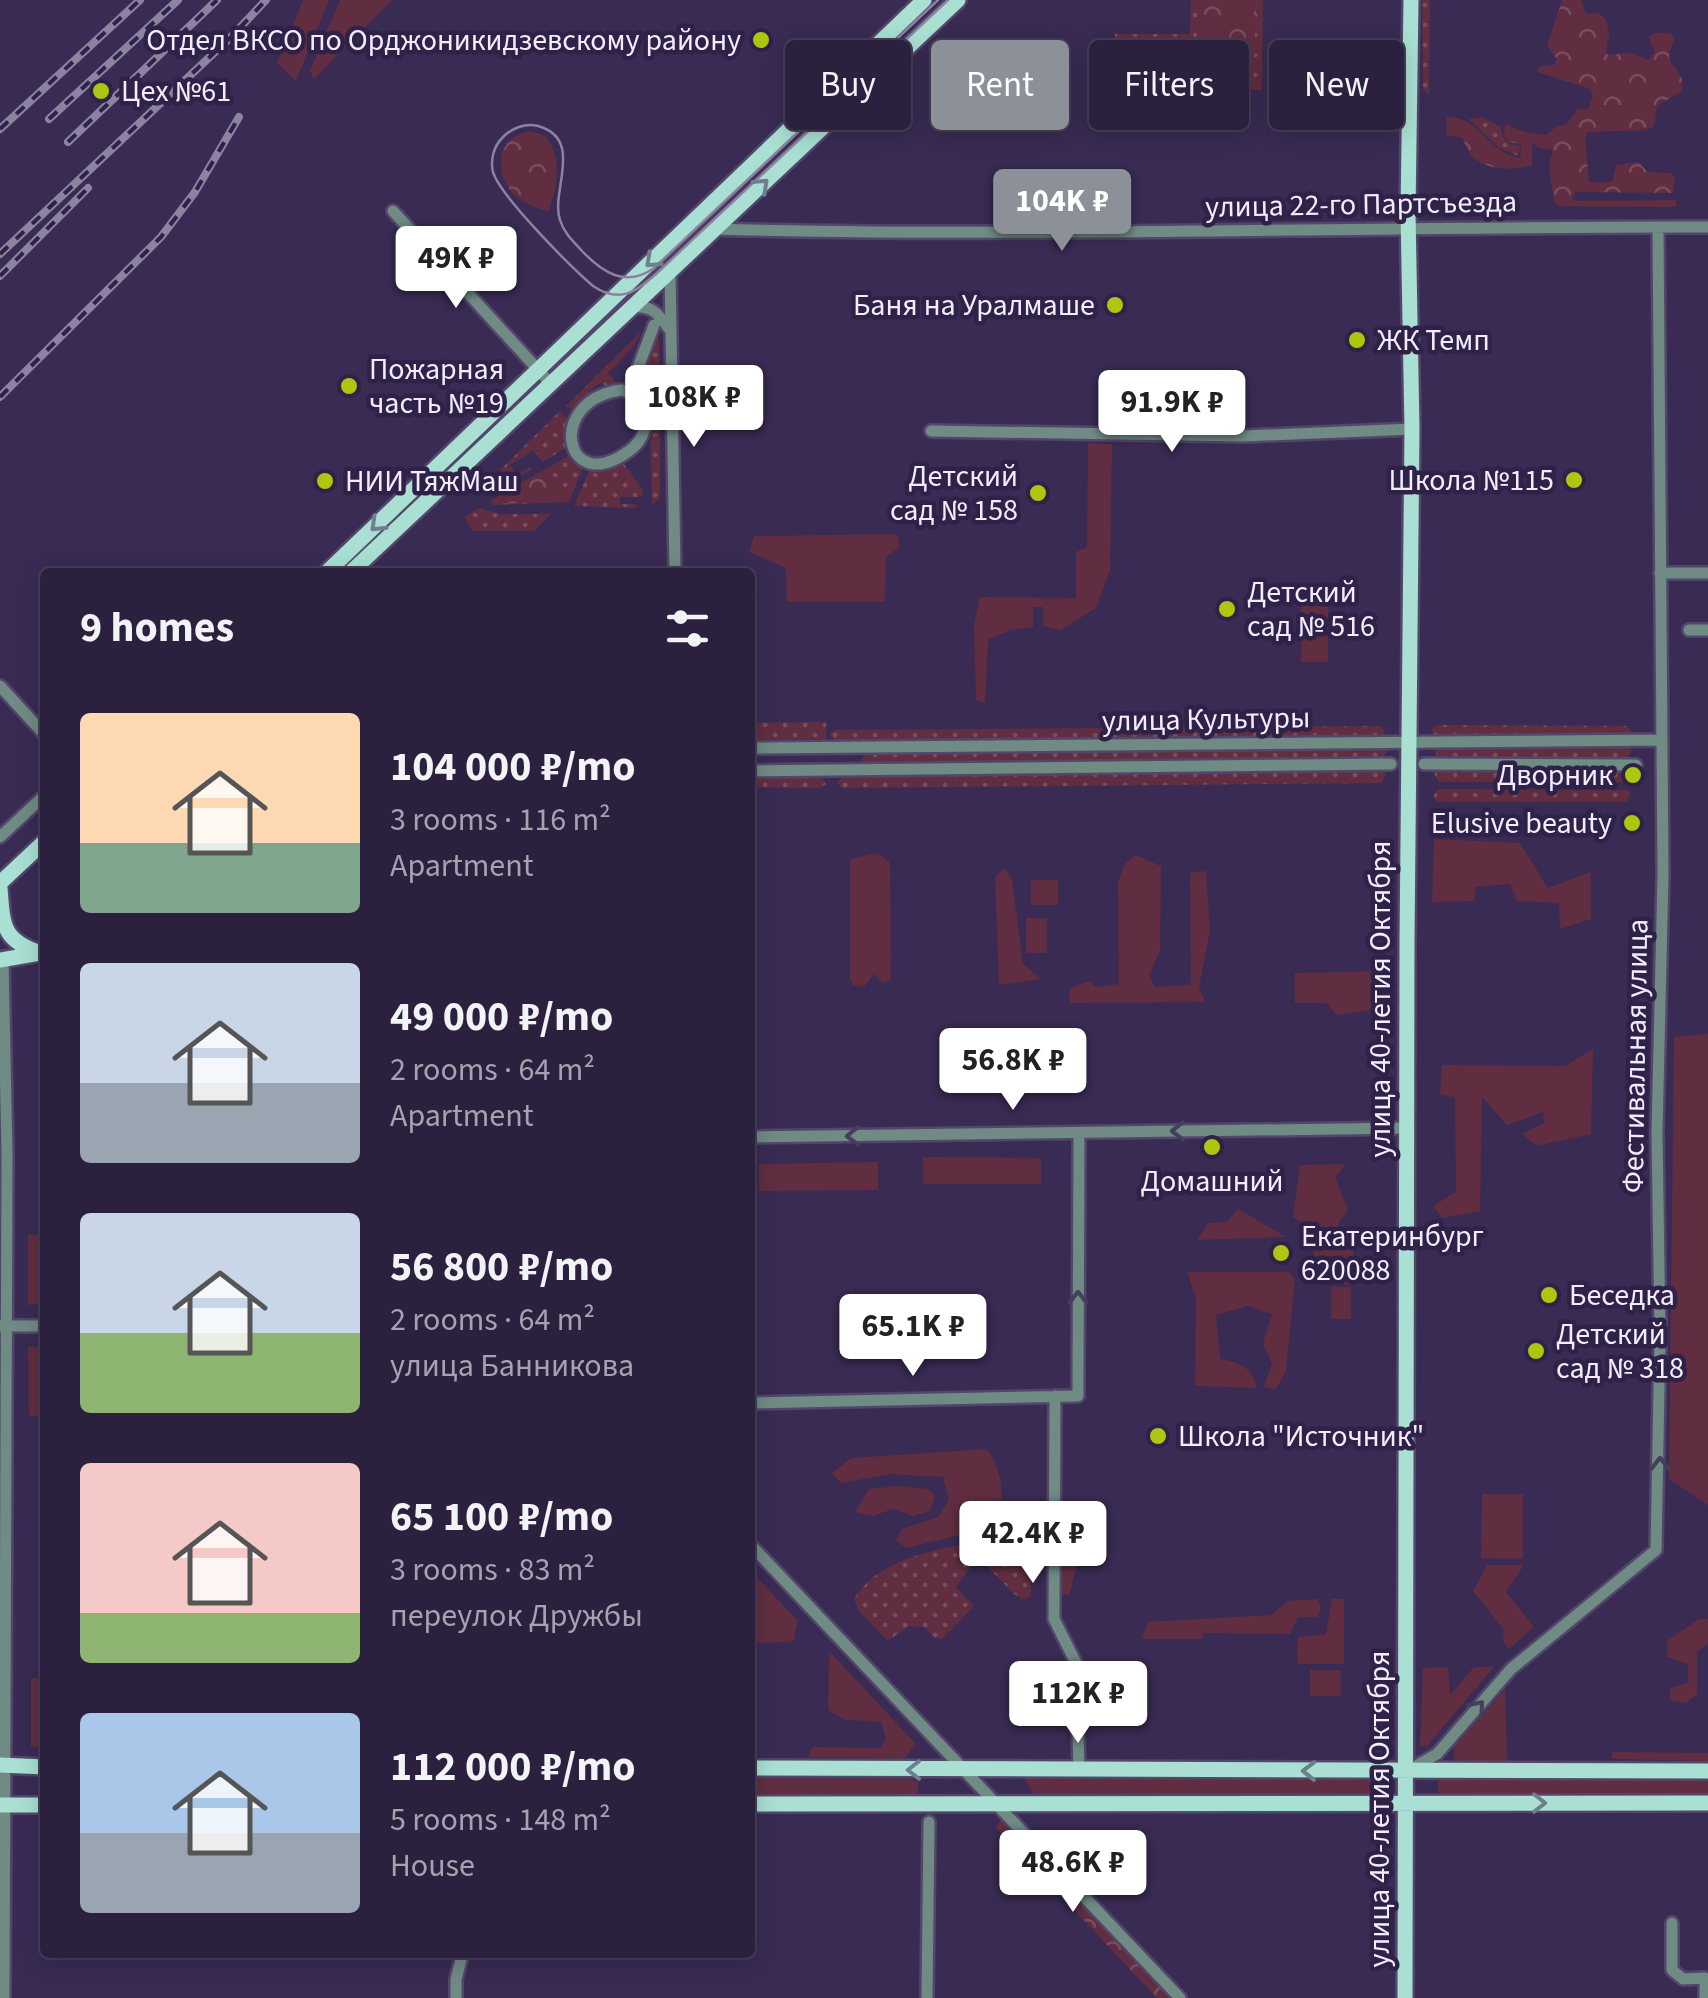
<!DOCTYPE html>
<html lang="en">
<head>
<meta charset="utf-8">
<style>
  body { margin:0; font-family:"Source Sans 3",sans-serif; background:#372d49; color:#f1f3f6; height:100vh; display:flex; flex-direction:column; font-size:38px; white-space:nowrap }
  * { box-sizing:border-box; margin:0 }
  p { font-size:32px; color:#a6a3b0 }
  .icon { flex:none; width:55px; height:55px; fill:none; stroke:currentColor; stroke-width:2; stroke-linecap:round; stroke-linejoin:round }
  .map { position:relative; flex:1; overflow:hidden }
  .details { position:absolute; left:40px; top:568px; width:715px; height:1390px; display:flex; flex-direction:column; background:#2b203e; border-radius:10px; box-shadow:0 5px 25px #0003,0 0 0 2px #473e58 }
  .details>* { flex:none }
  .guide { position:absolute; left:785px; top:40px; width:772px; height:90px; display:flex; gap:20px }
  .price { position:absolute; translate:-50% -85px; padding:0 22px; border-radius:10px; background:#fff; color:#222; font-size:32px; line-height:65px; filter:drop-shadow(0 2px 5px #0008) }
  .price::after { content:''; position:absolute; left:50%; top:60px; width:30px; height:22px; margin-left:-15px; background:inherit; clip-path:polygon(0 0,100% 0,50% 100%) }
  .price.current { background:#8c9099; color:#fff }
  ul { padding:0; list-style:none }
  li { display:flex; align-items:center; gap:30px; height:250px; padding:0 40px }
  li span { display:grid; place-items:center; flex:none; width:280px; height:200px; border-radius:10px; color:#555 }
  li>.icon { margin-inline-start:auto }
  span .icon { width:120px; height:120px; fill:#fffc; stroke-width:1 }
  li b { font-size:42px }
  h2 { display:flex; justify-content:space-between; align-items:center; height:120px; padding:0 40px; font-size:42px }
  .pill { padding:0 35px; border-radius:10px; background:#2b203e; box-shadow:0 5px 25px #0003,0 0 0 2px #473e58; font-size:35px; line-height:90px }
  .pill.current { background:#8c9099; color:#fff }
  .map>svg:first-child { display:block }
  .grass { fill:url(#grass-dots) }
  .forest { fill:url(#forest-crowns) }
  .park { fill:#612e41 }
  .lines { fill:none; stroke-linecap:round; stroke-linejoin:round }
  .minor-casing { stroke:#53466b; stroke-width:16 }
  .major-casing { stroke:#53466b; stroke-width:20 }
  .minor { stroke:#708a84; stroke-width:11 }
  .major { stroke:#a9e0d3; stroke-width:15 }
  .tram { stroke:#8c83a0; stroke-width:2.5 }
  .rail-casing { stroke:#8c83a0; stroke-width:8 }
  .rail { stroke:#2f2148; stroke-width:4; stroke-dasharray:11; stroke-linecap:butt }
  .oneway { stroke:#6c808e }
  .oneway2 { stroke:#42405a }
  .poi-dot { fill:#adc60f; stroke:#2f2148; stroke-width:4 }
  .labels { text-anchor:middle; stroke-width:9; stroke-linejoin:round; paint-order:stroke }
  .poi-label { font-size:30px; fill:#f1edfd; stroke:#2f2148; text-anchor:start }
  .street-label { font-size:30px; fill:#f1edfd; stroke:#2f2148 }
</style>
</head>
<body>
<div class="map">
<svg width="1708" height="1998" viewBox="0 0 1708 1998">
  <defs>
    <pattern id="grass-dots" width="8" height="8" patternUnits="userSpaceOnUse" patternTransform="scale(2.5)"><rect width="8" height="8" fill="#612e41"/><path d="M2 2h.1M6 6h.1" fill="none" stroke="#784d5d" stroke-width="1.8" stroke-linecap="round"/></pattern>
    <pattern id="forest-crowns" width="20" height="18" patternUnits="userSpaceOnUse" patternTransform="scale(2.5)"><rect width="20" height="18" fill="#612e41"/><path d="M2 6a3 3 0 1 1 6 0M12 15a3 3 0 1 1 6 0" fill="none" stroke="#784d5d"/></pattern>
  </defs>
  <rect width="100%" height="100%" fill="#392b53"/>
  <path class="grass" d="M 1191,0 L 1263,0 L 1262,90 L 1183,89 L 1182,105 L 1114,105 L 1115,34 L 1190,34 Z
    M 1422,0 L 1430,0 L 1429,95 L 1423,89 Z
    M 1481,117 L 1501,127 L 1502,136 L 1509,144 L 1521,146 L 1518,156 L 1498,147 L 1469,119 Z
    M 642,331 L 633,347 L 608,373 L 617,384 L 610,390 L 602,383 L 598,384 L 571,409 L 566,406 Z
    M 653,336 L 659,339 L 660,404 L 646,405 L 646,386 L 636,380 Z
    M 560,411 L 566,417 L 567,447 L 543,462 L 533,450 L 510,465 L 517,475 L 530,467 L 532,469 L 488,495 L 483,487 Z
    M 650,415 L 660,415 L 660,494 L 659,499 L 652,504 Z
    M 570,455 L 583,468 L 569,502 L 493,505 L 491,501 Z
    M 624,464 L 643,490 L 642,497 L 620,497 L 620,504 L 637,504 L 636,508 L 574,506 L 589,471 L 603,471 Z
    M 479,508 L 498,514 L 551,514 L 534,531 L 473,531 L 464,517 Z
    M 826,722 L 826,739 L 750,740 L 750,723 Z
    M 1438,725 L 1626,726 L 1631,730 L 1629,737 L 1434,737 L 1432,729 Z
    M 1381,726 L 1385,731 L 1383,737 L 835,742 L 830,734 L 835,730 Z
    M 1439,746 L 1627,746 L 1632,751 L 1627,758 L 1439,759 L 1434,750 Z
    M 1382,747 L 1387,752 L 1381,759 L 866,765 L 861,760 L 867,753 Z
    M 1439,769 L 1627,769 L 1632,774 L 1627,782 L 1439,782 L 1434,773 Z
    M 1382,770 L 1386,775 L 1381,783 L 842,788 L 837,783 L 843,776 Z
    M 750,775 L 821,775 L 826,784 L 821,788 L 750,787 Z
    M 1438,789 L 1627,790 L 1631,794 L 1626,802 L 1438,802 L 1433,797 Z
    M 1004,1536 L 1024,1542 L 1031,1548 L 1031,1595 L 1025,1600 L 1014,1594 L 982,1561 L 972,1565 L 956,1587 L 974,1606 L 942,1639 L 935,1638 L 924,1627 L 909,1626 L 888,1641 L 859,1611 L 854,1599 C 883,1552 953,1548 1004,1536 Z"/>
  <path class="forest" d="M 1198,0 L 1256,0 L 1253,85 L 1196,83 Z
    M 1562,0 L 1581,0 L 1586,14 L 1598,13 L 1606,19 L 1609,34 L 1606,52 L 1608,55 L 1632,53 L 1648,60 L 1655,53 L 1649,37 L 1654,33 L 1670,33 L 1674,39 C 1673,44 1670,49 1669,55 C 1668,69 1686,68 1682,91 L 1657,106 L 1654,126 L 1647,130 L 1588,132 L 1585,138 L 1589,182 L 1612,182 L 1616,165 L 1638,162 L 1648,172 L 1671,173 L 1675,177 L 1673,193 L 1576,192 L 1572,197 L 1574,201 L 1676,200 L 1676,207 L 1559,206 L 1554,202 C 1553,187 1545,164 1553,154 L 1551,149 L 1539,148 L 1532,142 L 1532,165 C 1514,171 1482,171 1470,153 C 1466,148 1465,143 1462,138 L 1446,135 L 1447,116 C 1485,121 1485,151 1520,158 L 1522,144 L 1509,142 L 1504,136 L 1505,124 L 1525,132 L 1546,135 L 1557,126 L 1566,125 L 1578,109 L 1588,109 L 1593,95 L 1588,88 L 1537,72 L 1540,66 L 1554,65 L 1557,59 L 1547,46 Z
    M 531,131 L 545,136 C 564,158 557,188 548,212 C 538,208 527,205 518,198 C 492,176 495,136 531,131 Z
    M 542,471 L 561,493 L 560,501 L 495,504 L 494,499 Z
    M 1002,1818 L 1052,1869 L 1045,1879 L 996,1828 Z
    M 1063,1879 L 1175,1998 L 1157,1998 L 1061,1896 Z"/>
  <path class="park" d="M 303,0 L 329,0 L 296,81 L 277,63 Z
    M 340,0 L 392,0 L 314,79 L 310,71 Z
    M 1088,443 L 1112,444 L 1110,570 L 1096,608 L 1061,630 L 1043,626 L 1043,607 L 1033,607 L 1033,627 L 1010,630 L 988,640 L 985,703 L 976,700 L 974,624 L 980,597 L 1076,598 L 1076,552 L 1087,547 Z
    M 897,534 L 900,547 L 886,557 L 885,602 L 787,602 L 786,568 L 749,552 L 754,536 Z
    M 1301,600 L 1328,600 L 1328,662 L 1301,662 Z
    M 1434,839 L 1520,843 L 1548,888 L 1591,872 L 1591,919 L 1560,929 L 1559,903 L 1517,901 L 1510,884 L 1476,887 L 1474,901 L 1432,902 Z
    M 878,853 L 890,863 L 891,980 L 882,983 L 874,974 L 864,987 L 853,985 L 850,979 L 850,859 Z
    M 1135,855 L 1161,866 L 1160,950 L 1149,976 L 1155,987 L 1191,985 L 1190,873 L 1206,871 L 1210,931 L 1199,987 L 1205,1002 L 1069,1003 L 1070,988 L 1091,981 L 1094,987 L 1119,984 L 1118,881 L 1125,864 Z
    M 1004,868 L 1012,880 L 1023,964 L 1041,979 L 999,985 L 995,877 Z
    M 1031,880 L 1058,880 L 1058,905 L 1031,905 Z
    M 1026,918 L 1047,918 L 1047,953 L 1026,953 Z
    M 1386,971 L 1385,1008 L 1337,1015 L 1326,1003 L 1295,1003 L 1295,973 Z
    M 1708,1034 L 1708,1505 L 1669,1479 L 1674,1037 Z
    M 1593,1049 L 1591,1134 L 1537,1146 L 1522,1134 L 1544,1123 L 1543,1112 L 1507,1125 L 1482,1097 L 1480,1211 L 1442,1218 L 1433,1206 L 1456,1192 L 1455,1097 L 1440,1095 L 1442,1065 L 1565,1066 Z
    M 923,1157 L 1041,1158 L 1041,1184 L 923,1184 Z
    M 878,1162 L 878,1190 L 759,1191 L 759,1164 Z
    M 1346,1164 L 1335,1177 L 1348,1210 L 1338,1224 L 1343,1247 L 1354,1250 L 1349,1285 L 1340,1282 L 1336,1256 L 1314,1256 L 1309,1227 L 1293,1217 L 1300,1165 Z
    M 1238,1209 L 1286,1237 L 1197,1240 L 1208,1223 L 1227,1222 Z
    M 28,1235 L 45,1235 L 45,1304 L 28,1305 Z
    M 1187,1272 L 1289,1272 L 1295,1278 L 1286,1371 L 1276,1389 L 1264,1387 L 1272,1364 L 1263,1343 L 1272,1314 L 1248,1306 L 1216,1315 L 1220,1359 C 1238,1362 1253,1367 1257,1388 L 1195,1386 L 1196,1299 Z
    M 1331,1287 L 1351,1287 L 1351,1319 L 1331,1319 Z
    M 45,1346 L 45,1416 L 29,1416 L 28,1347 Z
    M 987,1449 C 1003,1470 1007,1505 993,1527 L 906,1548 L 896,1540 L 902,1529 L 938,1517 L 949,1500 L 943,1477 L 892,1474 L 841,1483 L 832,1473 L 851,1458 Z
    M 899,1486 L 928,1489 L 935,1495 L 930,1511 L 913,1516 L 892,1509 L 874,1516 L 855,1512 L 869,1489 Z
    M 1482,1494 L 1523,1494 L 1523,1559 L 1481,1558 Z
    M 1059,1528 L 1079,1528 L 1078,1563 L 1069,1595 L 1059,1594 Z
    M 1487,1565 L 1524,1565 L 1506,1592 L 1534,1627 L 1509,1649 L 1503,1641 L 1504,1630 L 1473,1591 Z
    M 750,1570 L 798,1621 L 793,1642 L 752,1643 Z
    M 1317,1599 L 1321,1606 L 1318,1617 L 1298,1617 L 1290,1634 L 1203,1633 L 1202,1639 L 1141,1639 L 1148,1622 L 1271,1615 L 1288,1601 Z
    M 1332,1599 L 1344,1599 L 1344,1664 L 1297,1664 L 1298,1637 L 1326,1634 Z
    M 1699,1619 L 1708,1619 L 1708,1643 L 1697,1652 L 1697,1694 L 1686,1703 L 1670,1701 L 1670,1688 L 1688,1683 L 1688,1664 L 1667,1657 L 1667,1641 Z
    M 829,1651 L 916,1744 L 905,1758 L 807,1757 L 813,1747 L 881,1748 L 886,1739 L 881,1722 L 845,1720 L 828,1710 Z
    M 1448,1667 L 1450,1695 L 1474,1667 L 1494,1667 L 1427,1746 L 1420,1746 L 1423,1668 Z
    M 1310,1670 L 1341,1670 L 1341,1696 L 1310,1696 Z
    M 31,1678 L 45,1678 L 45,1747 L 31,1747 Z
    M 1505,1689 L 1507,1761 L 1454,1762 L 1454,1747 Z
    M 1612,1752 L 1708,1753 L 1708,1761 L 1612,1759 Z
    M 1708,1777 L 1708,1795 L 1443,1797 L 1438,1792 L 1438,1783 L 1443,1778 Z
    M 750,1778 L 910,1779 L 918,1781 L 918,1794 L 909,1797 L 750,1797 Z
    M 1024,1778 L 1369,1779 L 1378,1781 L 1378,1794 L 1368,1797 L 1050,1797 L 1035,1796 Z"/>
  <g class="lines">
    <defs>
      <path id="minor" d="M 393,211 L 551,384
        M 714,229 C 1046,238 1377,226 1708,227
        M 670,271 L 675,572
        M 631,307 C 652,305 658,313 669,329
        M 622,390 L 634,394 L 645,408 C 648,426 644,440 629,451 C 563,499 545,399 622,390 Z
        M 629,392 L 654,325
        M 931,431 L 1244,436 L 1412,429
        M 1660,573 L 1708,573
        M 1689,630 L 1708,630
        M 0,686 L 45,735
        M 750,748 L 1661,740
        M 1424,764 L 1636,765
        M 750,771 L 1391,764
        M 0,837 L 45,795
        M 3,959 L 7,1154 L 4,1998
        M 750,1137 L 1408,1128
        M 0,1326 L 45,1326
        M 1055,1396 L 1054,1619 L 1076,1663 L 1079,1769
        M 750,1403 L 1078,1396 L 1079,1133
        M 750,1544 L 1180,1998
        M 1409,1770 L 1437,1754 L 1511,1669 L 1656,1550 L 1660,1335 L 1657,1133 L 1663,875 L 1658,227
        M 1672,1923 L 1672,1970 L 1683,1979 L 1705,1978 L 1705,1998
        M 456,1998 L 456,1979 L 463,1952
        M 927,1998 L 929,1822"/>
      <path id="major" d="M 327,572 L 924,0
        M 351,572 L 958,0
        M 0,883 L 45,841
        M 0,888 C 3,925 2,941 41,953
        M 0,960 L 40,953
        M 0,1765 L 45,1767
        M 750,1768 L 1708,1771
        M 750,1804 L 1708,1803
        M 0,1805 L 45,1805
        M 1405,1998 L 1407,941 L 1412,429 L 1408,212 L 1411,0"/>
    </defs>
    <use href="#minor" class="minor-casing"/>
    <use href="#major" class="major-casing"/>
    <use href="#minor" class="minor"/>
    <use href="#major" class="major"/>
    <path class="tram" d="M 938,0 L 654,268 C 626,288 603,273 582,251 C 574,242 564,233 560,220 C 550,192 585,139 538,126 C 525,123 512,128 503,137 C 494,146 490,159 493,172 C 500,196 571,267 593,286 C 620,304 636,292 657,273 L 948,0"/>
    <defs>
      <path id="rail" d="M 49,119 L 178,0
        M 0,129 L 140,0
        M 68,142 L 217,0
        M 0,254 L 231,37 L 266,0
        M 0,276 L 88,188
        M 0,397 L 161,237 L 195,192 L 239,117"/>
    </defs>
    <use href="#rail" class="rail-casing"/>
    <use href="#rail" class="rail"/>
  </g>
  <defs><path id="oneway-chevron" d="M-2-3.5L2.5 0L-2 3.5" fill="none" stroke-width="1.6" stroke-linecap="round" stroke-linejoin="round" transform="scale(2.5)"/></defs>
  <g class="oneway">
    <use href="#oneway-chevron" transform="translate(762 185) rotate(-43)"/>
    <use href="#oneway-chevron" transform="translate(652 261) rotate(137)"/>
    <use href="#oneway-chevron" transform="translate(377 525) rotate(136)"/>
    <use href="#oneway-chevron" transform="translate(914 1770) rotate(-180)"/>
    <use href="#oneway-chevron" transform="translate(1309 1771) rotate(-179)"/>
    <use href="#oneway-chevron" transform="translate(1539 1803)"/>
  </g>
  <g class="oneway2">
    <use href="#oneway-chevron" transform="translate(1178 1131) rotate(179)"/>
    <use href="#oneway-chevron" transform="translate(853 1136) rotate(179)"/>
    <use href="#oneway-chevron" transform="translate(1078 1298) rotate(-90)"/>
    <use href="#oneway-chevron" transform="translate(1660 1464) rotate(-90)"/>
    <use href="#oneway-chevron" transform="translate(1478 1707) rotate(-49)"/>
  </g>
  <g class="poi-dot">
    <circle cx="761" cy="40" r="10"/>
    <circle cx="101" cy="91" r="10"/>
    <circle cx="1115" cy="305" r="10"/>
    <circle cx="1357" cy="340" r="10"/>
    <circle cx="349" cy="386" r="10"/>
    <circle cx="1574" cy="480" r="10"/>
    <circle cx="325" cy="481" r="10"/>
    <circle cx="1038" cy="493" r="10"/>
    <circle cx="1227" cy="609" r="10"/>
    <circle cx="1633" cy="775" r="10"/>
    <circle cx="1632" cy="823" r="10"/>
    <circle cx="1212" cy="1147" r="10"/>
    <circle cx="1281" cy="1253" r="10"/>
    <circle cx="1549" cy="1295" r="10"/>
    <circle cx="1536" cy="1351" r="10"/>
    <circle cx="1158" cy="1436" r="10"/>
  </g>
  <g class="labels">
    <g class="poi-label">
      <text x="741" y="50" text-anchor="end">Отдел ВКСО по Орджоникидзевскому району</text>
      <text x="121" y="101">Цех №61</text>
      <text x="1095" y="315" text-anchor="end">Баня на Уралмаше</text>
      <text x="1377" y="350">ЖК Темп</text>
      <text x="369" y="379">Пожарная<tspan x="369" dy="34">часть №19</tspan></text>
      <text x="1018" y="486" text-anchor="end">Детский<tspan x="1018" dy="34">сад № 158</tspan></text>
      <text x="1554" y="490" text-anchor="end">Школа №115</text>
      <text x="345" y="491">НИИ ТяжМаш</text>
      <text x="1247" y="602">Детский<tspan x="1247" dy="34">сад № 516</tspan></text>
      <text x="1613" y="785" text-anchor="end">Дворник</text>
      <text x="1612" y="833" text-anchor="end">Elusive beauty</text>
      <text x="1212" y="1191" text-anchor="middle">Домашний</text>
      <text x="1301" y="1246">Екатеринбург<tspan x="1301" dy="34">620088</tspan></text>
      <text x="1569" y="1305">Беседка</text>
      <text x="1556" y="1344">Детский<tspan x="1556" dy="34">сад № 318</tspan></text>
      <text x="1178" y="1446">Школа "Источник"</text>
    </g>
    <g class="street-label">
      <text transform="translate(1361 204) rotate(-1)" y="10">улица 22-го Партсъезда</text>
      <text transform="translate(1206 719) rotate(-1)" y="10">улица Культуры</text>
      <text transform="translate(1380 999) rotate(-90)" y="10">улица 40-летия Октября</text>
      <text transform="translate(1635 1056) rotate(-89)" y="10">Фестивальная улица</text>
      <text transform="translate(1379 1809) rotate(-90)" y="10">улица 40-летия Октября</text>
    </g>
  </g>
</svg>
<b class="price current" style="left:1062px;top:254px">104K ₽</b>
<b class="price" style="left:456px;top:311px">49K ₽</b>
<b class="price" style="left:694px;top:450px">108K ₽</b>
<b class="price" style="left:1172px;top:455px">91.9K ₽</b>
<b class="price" style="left:1013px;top:1113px">56.8K ₽</b>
<b class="price" style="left:913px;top:1379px">65.1K ₽</b>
<b class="price" style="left:1033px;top:1586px">42.4K ₽</b>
<b class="price" style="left:1078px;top:1746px">112K ₽</b>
<b class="price" style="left:1073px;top:1915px">48.6K ₽</b>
<div class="guide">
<a class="pill">Buy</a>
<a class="pill current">Rent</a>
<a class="pill">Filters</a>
<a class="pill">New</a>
</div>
<section class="details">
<h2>9 homes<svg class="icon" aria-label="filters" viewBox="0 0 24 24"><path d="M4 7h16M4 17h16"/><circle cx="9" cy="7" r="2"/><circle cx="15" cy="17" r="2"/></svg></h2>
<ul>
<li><span style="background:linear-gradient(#ffd9b3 65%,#7fa58c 0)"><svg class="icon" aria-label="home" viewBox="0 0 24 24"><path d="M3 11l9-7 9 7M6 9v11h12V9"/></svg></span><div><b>104 000 ₽/mo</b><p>3 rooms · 116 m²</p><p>Apartment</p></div></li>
<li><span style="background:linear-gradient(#c9d6e8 60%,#9aa5b1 0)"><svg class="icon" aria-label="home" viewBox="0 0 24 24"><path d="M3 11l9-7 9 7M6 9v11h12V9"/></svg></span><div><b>49 000 ₽/mo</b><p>2 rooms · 64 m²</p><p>Apartment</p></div></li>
<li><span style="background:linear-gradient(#c9d6e8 60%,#8fb573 0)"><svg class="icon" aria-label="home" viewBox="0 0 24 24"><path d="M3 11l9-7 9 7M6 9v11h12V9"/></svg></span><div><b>56 800 ₽/mo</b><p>2 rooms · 64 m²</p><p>улица Банникова</p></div></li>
<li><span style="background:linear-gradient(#f6c9c9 75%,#8fb573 0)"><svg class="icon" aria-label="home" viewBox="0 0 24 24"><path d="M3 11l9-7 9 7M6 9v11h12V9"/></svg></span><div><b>65 100 ₽/mo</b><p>3 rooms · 83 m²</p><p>переулок Дружбы</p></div></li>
<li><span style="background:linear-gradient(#a9c7e8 60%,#9aa5b1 0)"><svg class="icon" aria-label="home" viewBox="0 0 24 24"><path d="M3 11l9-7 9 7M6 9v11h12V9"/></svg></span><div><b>112 000 ₽/mo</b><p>5 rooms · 148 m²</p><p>House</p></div></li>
</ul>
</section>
</div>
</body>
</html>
